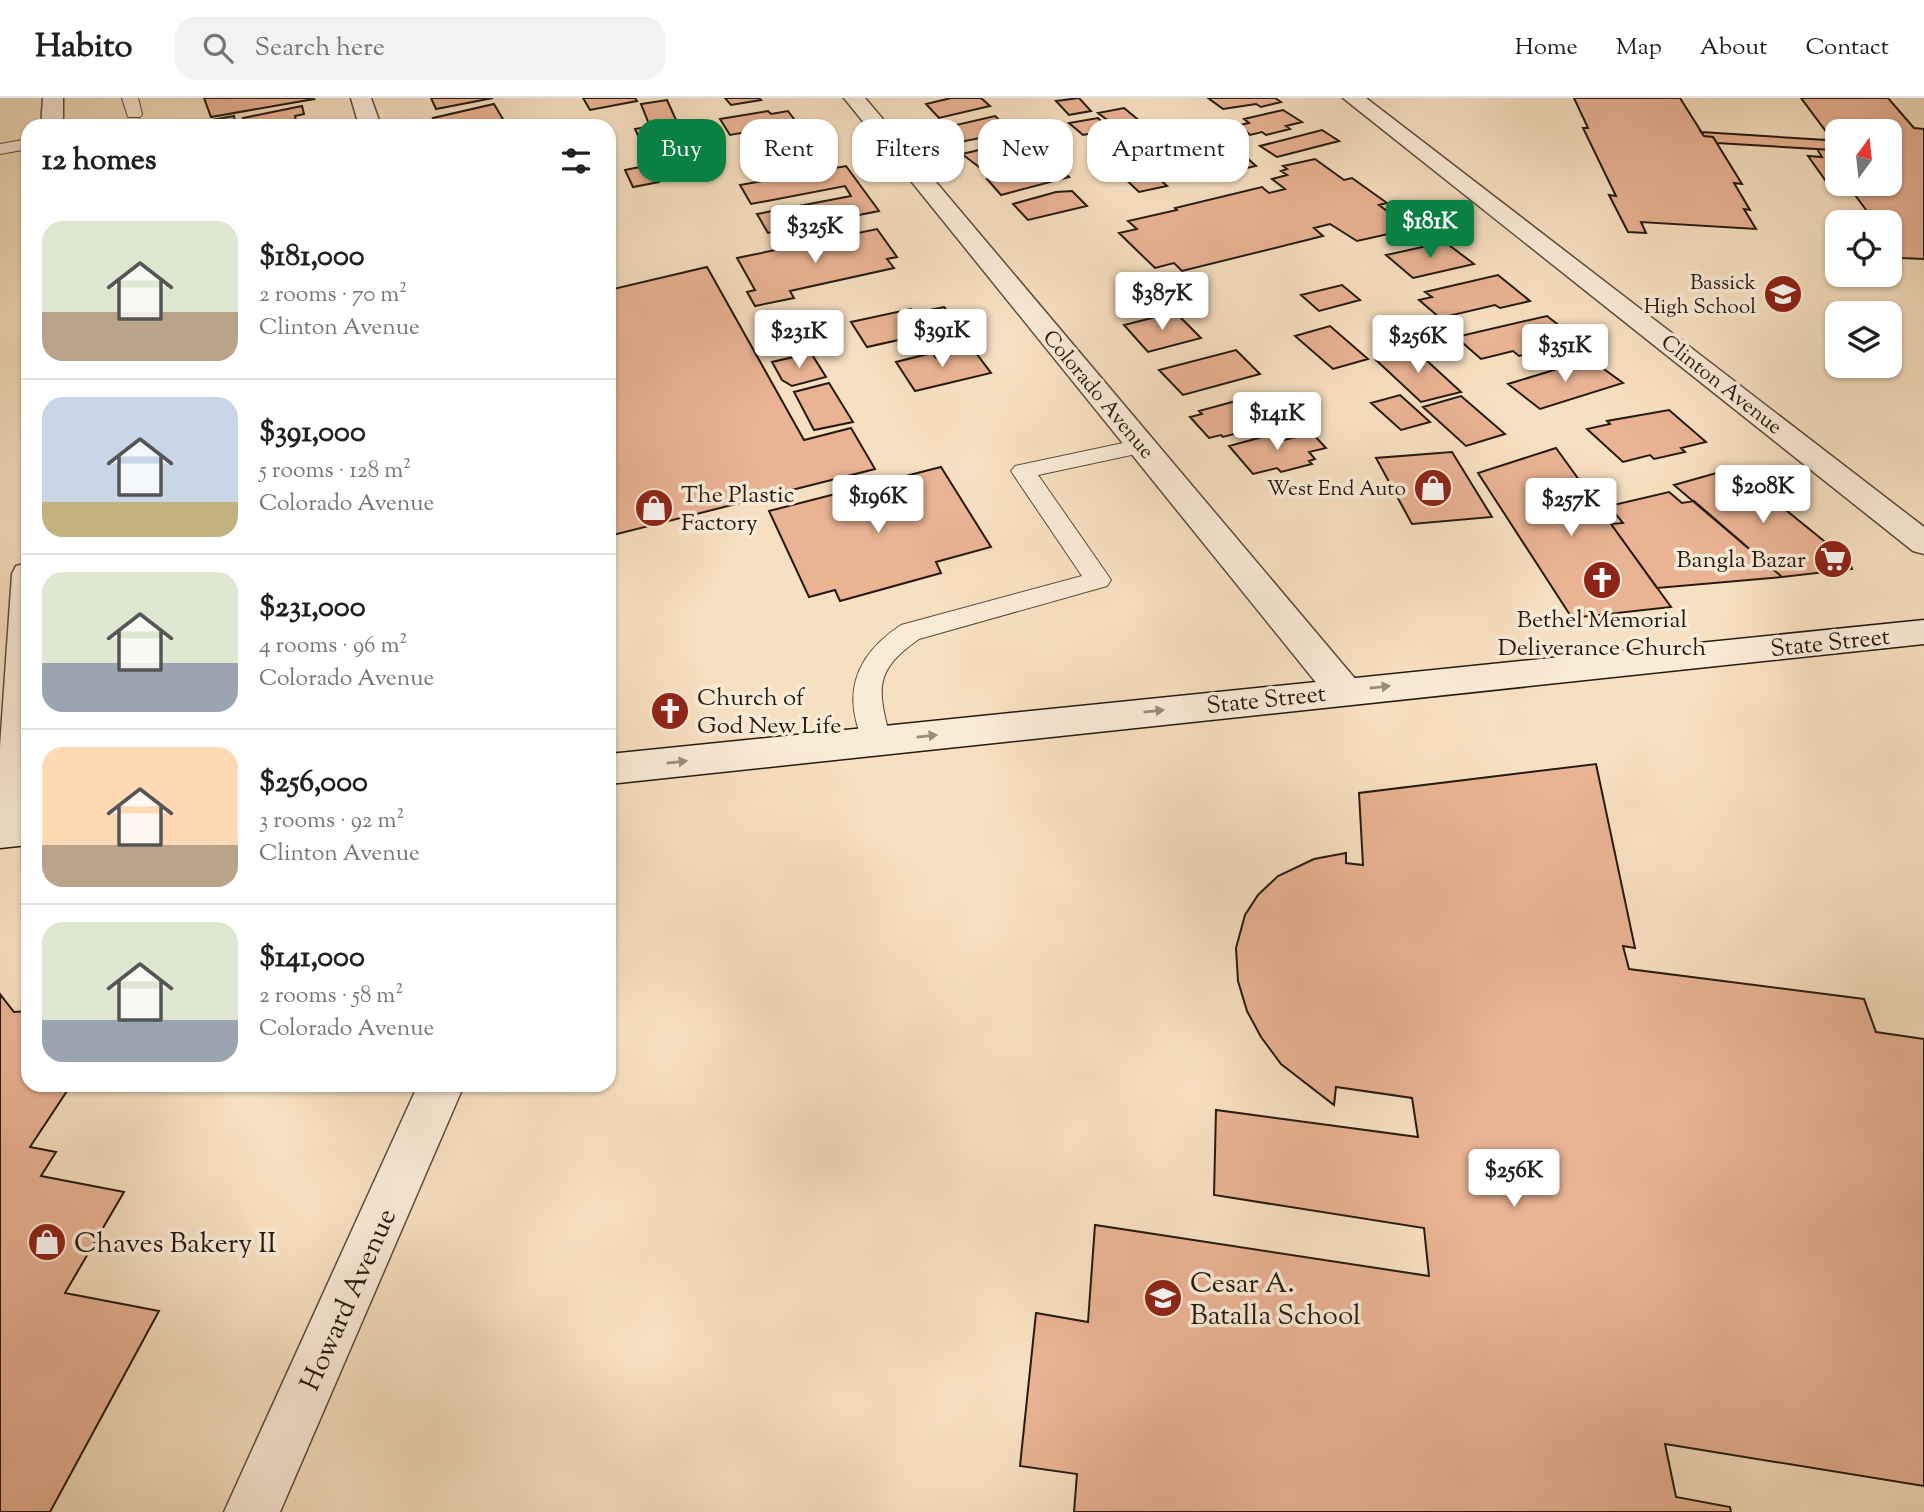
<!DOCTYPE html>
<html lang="en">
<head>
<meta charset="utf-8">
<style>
  body { margin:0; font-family:"Sorts Mill Goudy",serif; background:#f2f2f2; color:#202124; height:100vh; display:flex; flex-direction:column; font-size:26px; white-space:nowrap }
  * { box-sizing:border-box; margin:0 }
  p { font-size:23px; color:#757577 }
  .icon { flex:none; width:38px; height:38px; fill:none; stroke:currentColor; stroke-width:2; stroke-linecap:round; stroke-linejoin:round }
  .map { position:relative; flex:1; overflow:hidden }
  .details { position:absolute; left:21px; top:21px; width:595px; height:973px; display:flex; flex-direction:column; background:#fff; border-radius:21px; box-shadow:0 2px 5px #0004 }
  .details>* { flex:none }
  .guide { position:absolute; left:637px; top:21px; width:665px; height:63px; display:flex; gap:14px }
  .needle { width:46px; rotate:15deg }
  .tools { position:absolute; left:1825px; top:21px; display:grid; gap:14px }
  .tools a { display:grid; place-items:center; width:77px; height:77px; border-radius:14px; background:#fff; box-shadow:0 2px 5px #0004; font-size:35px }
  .price { position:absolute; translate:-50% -60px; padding:0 16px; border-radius:7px; background:#fff; color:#222; font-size:23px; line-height:46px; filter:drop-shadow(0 2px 4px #0008) }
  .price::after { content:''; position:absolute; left:50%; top:42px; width:21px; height:16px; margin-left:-10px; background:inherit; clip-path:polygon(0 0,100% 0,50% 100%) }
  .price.current { background:#0b8043; color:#fff }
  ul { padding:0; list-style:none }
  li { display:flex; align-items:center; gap:21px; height:175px; padding:0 21px }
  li+li { border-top:2px solid #e0e0e0 }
  li span { display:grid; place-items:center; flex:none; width:196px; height:140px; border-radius:21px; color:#555 }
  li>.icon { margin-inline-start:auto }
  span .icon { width:84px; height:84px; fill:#fffc; stroke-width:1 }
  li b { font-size:30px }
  h2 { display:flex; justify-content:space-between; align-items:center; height:84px; padding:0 21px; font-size:30px }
  .chip { padding:0 24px; border-radius:21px; background:#fff; box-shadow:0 2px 5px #0004; font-size:24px; line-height:63px }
  .chip.current { background:#0b8043; color:#fff }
  header { display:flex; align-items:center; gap:42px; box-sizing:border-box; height:98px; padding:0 35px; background:#fff; border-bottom:2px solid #e0e0e0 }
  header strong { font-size:33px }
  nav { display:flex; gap:38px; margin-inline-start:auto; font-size:24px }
  .search { width:490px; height:63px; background:#f2f2f2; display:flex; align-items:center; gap:18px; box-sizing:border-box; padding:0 24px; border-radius:21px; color:#757577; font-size:26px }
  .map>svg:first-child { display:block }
  .building { fill:#eab394; stroke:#251a10; stroke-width:2; fill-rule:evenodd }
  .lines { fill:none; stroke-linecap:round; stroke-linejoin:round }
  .service-casing { stroke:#5a4c3c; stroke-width:2 }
  .minor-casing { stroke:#5a4c3c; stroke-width:3 }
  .tertiary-casing { stroke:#5a4c3c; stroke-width:3 }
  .secondary-casing { stroke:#251a10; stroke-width:3 }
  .service { fill:#faebd7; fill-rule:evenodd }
  .minor { fill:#faebd7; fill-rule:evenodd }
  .tertiary { fill:#faebd7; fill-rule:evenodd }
  .secondary { fill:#faebd7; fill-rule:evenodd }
  .oneway { fill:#9a8d7d }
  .labels { text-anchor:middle; stroke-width:7; stroke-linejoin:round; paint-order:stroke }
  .far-poi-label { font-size:21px; fill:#251a10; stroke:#faebd7; text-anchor:end }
  .far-street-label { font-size:21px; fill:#251a10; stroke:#faebd7 }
  .poi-label { font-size:24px; fill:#251a10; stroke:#faebd7; text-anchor:start }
  .street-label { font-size:24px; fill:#251a10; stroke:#faebd7 }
  .near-poi-label { font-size:28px; fill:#251a10; stroke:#faebd7; text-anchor:start }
  .near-street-label { font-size:28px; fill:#251a10; stroke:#faebd7 }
</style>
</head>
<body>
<header>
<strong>Habito</strong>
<div class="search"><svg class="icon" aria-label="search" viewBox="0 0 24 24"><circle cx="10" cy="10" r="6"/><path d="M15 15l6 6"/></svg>Search here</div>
<nav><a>Home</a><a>Map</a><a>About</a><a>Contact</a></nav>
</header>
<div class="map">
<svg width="1924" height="1414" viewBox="0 0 1924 1414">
  <rect width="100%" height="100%" fill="#f7e0c1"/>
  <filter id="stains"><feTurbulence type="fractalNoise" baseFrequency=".00286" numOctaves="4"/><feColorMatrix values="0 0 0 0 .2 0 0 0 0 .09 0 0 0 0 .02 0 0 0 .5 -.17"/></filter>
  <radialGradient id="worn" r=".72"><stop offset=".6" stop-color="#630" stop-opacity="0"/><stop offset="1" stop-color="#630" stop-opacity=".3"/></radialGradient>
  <path class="building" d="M 204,0 L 313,0 L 314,1 L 211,19 Z
    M 431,0 L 493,0 L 436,11 Z
    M 583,0 L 635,0 L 637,3 L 590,12 Z
    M 725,0 L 759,0 L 761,2 L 731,7 Z
    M 951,0 L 981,0 L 990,8 L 939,20 L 926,6 Z
    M 1079,0 L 1091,13 L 1069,17 L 1056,3 Z
    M 1208,0 L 1275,0 L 1281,4 L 1261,9 L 1256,6 L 1223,11 Z
    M 1574,0 L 1680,0 L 1704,38 L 1713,39 L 1742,86 L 1734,85 L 1750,112 L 1744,111 L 1756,131 L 1641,124 L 1646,135 L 1628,134 L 1609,97 L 1616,98 L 1583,30 L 1588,30 Z
    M 1801,0 L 1888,0 L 1914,30 L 1924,31 L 1924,161 L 1902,160 L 1890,144 L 1890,124 L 1875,124 L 1852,93 L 1847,93 L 1843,87 L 1828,86 L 1808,58 L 1822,59 L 1817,51 L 1834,52 L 1826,42 L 1833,43 ZM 1838,33 L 1890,33 L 1890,86 L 1838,86 Z
    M 667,2 L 676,22 L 649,26 L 641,6 Z
    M 494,6 L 504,23 L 481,28 L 438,28 L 433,20 Z
    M 302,8 L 304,16 L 295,18 L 296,23 L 280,26 L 248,28 L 243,20 Z
    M 1124,10 L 1159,39 L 1137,44 L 1098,15 Z
    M 1283,12 L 1302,24 L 1286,28 L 1290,31 L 1266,37 L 1262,34 L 1250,37 L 1246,33 L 1238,35 L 1230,29 L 1249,25 L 1244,21 Z
    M 768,13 L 771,16 L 788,13 L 797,25 L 730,37 L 720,21 Z
    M 234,18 L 235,24 L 206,28 L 206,23 Z
    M 995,18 L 1011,34 L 955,45 L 939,31 Z
    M 1098,20 L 1109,32 L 1083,37 L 1069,25 Z
    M 664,26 L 671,39 L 641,44 L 635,31 Z
    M 1322,32 L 1339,43 L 1277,59 L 1260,48 Z
    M 1701,34 L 1826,42 L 1834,52 L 1717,45 L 1713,39 L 1704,38 Z
    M 813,37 L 824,52 L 757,65 L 747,50 Z
    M 1221,38 L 1236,49 L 1213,55 L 1197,43 Z
    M 1026,41 L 1044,59 L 1004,67 L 1001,64 L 979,69 L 962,56 Z
    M 687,55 L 696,72 L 667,77 L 658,60 Z
    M 1247,60 L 1256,68 L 1233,73 L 1226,66 Z
    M 1315,61 L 1344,82 L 1352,80 L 1387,105 L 1379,107 L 1411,131 L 1357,143 L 1330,126 L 1314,130 L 1323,138 L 1182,173 L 1174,165 L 1155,170 L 1119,135 L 1137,131 L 1128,123 L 1177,112 L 1175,110 L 1262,89 L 1269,95 L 1285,91 L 1272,81 L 1287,77 L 1281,73 L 1287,71 L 1283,68 Z
    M 1054,65 L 1069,79 L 1001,97 L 987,81 L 1010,74 L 1008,72 Z
    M 650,67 L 659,84 L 633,89 L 625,72 Z
    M 846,68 L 879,113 L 768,135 L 757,116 L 851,98 L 845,88 L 751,106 L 740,87 Z
    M 1145,68 L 1167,88 L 1139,94 L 1118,74 Z
    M 1072,93 L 1087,108 L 1028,122 L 1013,106 L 1056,94 Z
    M 877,131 L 897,159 L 887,161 L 894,170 L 790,193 L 794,200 L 755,208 L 747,194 L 755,192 L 737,160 Z
    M 1445,144 L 1474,166 L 1413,180 L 1386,157 Z
    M 707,169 L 804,342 L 851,330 L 875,371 L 609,438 L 609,331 L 612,330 L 609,324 L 609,192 Z
    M 1498,177 L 1530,203 L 1500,210 L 1495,207 L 1440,220 L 1419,202 L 1432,199 L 1425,194 Z
    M 1342,187 L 1360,202 L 1319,213 L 1301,197 Z
    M 944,209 L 953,220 L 946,222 L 952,230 L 867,249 L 851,224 L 911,211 L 914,215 Z
    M 1175,214 L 1201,240 L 1148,254 L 1124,227 Z
    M 1547,218 L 1579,243 L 1519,258 L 1513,253 L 1481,261 L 1456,239 Z
    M 1330,228 L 1368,261 L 1333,271 L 1295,238 Z
    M 1412,249 L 1461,294 L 1421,304 L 1376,262 L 1403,255 L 1399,252 Z
    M 973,251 L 991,275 L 915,293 L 896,264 L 932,255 L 936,260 Z
    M 1236,252 L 1260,276 L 1183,297 L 1159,272 Z
    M 811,255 L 826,279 L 792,288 L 782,282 L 772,264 Z
    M 1590,261 L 1623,285 L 1540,311 L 1508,286 Z
    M 829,285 L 853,324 L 814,332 L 794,294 Z
    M 1400,297 L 1430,324 L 1401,332 L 1371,305 Z
    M 1461,298 L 1505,336 L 1466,348 L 1423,309 Z
    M 1275,299 L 1293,317 L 1269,323 L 1272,326 L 1223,339 L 1221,337 L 1209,340 L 1190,319 L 1202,316 L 1199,313 L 1247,300 L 1252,306 Z
    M 1669,312 L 1706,344 L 1681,350 L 1685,354 L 1654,361 L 1650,357 L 1623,364 L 1587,331 L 1610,326 L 1607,323 Z
    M 1277,335 L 1284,342 L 1312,335 L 1326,350 L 1309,354 L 1315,361 L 1309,363 L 1312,366 L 1281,374 L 1277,370 L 1253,376 L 1229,348 Z
    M 1556,350 L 1611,426 L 1671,509 L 1572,520 L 1478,375 Z
    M 1452,354 L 1492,419 L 1412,426 L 1376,360 Z
    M 941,369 L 991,449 L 936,464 L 941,475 L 840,503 L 835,492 L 809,499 L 769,413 Z
    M 1734,370 L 1850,464 L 1852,471 L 1782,479 L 1674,387 Z
    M 1669,394 L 1682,405 L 1694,403 L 1782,479 L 1657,490 L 1611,426 L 1623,425 L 1609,408 Z
    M 1596,666 L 1635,850 L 1623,848 L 1629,871 L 1864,901 L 1876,934 L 1924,941 L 1924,1388 L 1665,1346 L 1676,1399 L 1730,1409 L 1731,1414 L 1074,1414 L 1077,1376 L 1020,1368 L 1036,1215 L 1088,1224 L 1095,1127 L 1429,1178 L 1424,1130 L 1214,1097 L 1216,1012 L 1418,1039 L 1412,1000 L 1336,989 L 1334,1007 L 1281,966 L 1261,939 L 1247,913 L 1238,883 L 1236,850 L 1245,817 L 1258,797 L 1278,778 L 1314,761 L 1346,755 L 1346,765 L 1363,767 L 1359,695 Z
    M 0,896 L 14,914 L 28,913 L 28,987 L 71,987 L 30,1049 L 56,1054 L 41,1078 L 124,1094 L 65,1195 L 159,1213 L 50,1414 L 0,1414 Z"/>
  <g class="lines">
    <defs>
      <path id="service" d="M 122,0 L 138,0 L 142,16 L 140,19 L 128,19 Z
        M 28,41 L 28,51 L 0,56 L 0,46 Z
        M 1142,341 L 1150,343 L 1153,348 L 1150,353 L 1038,377 L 1107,476 L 1111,482 L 1107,488 L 919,541 C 872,574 878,592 891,643 L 887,651 L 877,654 L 867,651 C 840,599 854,558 901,527 L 1082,478 L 1011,373 L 1015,368 Z"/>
      <path id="minor" d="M 43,0 L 63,0 L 63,28 L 41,28 Z
        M 351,0 L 371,0 L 381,28 L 359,28 Z
        M 844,0 L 865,0 L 1357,583 L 1362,593 L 1357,603 L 1344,607 L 1331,603 Z
        M 28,465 L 28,743 L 14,748 L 0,743 L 0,649 L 12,476 L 16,468 Z
        M 418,987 L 464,987 L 280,1414 L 224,1414 Z"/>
      <path id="tertiary" d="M 1343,0 L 1366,0 L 1924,429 L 1924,456 L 1913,453 Z"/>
      <path id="secondary" d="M 1924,522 L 1924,546 L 609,686 L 609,656 Z
        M 28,715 L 28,747 L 0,750 L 0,718 Z"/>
    </defs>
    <use href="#service" class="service-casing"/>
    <use href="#minor" class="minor-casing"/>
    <use href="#tertiary" class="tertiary-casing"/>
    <use href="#secondary" class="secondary-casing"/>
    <use href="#service" class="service"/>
    <use href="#minor" class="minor"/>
    <use href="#tertiary" class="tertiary"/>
    <use href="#secondary" class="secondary"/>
  </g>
  <defs><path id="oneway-solid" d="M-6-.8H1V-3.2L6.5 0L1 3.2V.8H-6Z" transform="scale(1.75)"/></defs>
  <g class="oneway">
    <use href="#oneway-solid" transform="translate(1380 589) rotate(-6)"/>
    <use href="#oneway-solid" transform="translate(1154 613) rotate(-6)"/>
    <use href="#oneway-solid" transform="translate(927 638) rotate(-6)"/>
    <use href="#oneway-solid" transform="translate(677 664) rotate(-6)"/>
  </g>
  <defs>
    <symbol id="school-disc" viewBox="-11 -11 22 22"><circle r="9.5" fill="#8f2418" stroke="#faebd7"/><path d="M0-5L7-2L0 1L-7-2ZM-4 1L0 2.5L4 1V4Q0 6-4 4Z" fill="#fff"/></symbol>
    <symbol id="shop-disc" viewBox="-11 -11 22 22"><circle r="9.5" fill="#8f2418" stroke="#faebd7"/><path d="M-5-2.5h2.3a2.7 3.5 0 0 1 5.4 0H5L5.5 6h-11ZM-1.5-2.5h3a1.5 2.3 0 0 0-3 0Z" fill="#fff"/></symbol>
    <symbol id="supermarket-disc" viewBox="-11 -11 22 22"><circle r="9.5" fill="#8f2418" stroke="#faebd7"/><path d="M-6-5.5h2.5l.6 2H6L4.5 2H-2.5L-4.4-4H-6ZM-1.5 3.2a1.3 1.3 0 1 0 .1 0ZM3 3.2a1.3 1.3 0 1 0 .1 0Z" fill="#fff"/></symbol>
    <symbol id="church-disc" viewBox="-11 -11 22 22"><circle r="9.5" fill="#8f2418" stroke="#faebd7"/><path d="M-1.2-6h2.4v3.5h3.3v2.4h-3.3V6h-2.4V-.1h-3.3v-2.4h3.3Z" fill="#fff"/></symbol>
  </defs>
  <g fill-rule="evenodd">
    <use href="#school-disc" x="1761" y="174" width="44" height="44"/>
    <use href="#shop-disc" x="1411" y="368" width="44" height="44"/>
    <use href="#shop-disc" x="632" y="388" width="44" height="44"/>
    <use href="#supermarket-disc" x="1811" y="439" width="44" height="44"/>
    <use href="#church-disc" x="1580" y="460" width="44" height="44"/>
    <use href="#church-disc" x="648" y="591" width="44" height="44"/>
    <use href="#shop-disc" x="25" y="1122" width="44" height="44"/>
    <use href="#school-disc" x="1141" y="1178" width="44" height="44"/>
  </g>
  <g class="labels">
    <g class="far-poi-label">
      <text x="1756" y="191">Bassick<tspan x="1756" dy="24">High School</tspan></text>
      <text x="1406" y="397">West End Auto</text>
    </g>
    <g class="far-street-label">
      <text transform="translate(1722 286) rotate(38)" y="7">Clinton Avenue</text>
      <text transform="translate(1099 296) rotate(50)" y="7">Colorado Avenue</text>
    </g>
    <g class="poi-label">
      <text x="681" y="404">The Plastic<tspan x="681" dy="28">Factory</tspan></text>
      <text x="1806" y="469" text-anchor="end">Bangla Bazar</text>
      <text x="1602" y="529" text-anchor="middle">Bethel Memorial<tspan x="1602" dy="28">Deliverance Church</tspan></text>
      <text x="697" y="607">Church of<tspan x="697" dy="28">God New Life</tspan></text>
    </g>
    <g class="street-label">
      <text transform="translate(1830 544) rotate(-6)" y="8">State Street</text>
      <text transform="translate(1266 601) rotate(-6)" y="8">State Street</text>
    </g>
    <g class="near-poi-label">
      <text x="74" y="1154">Chaves Bakery II</text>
      <text x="1190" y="1194">Cesar A.<tspan x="1190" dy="32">Batalla School</tspan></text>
    </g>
    <g class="near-street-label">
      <text transform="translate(347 1201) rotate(-66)" y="10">Howard Avenue</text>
    </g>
  </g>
  <rect width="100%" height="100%" filter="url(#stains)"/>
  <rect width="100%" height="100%" fill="url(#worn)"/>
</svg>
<div class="tools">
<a><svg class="needle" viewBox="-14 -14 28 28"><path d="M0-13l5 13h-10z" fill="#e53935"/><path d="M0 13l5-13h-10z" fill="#757577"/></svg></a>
<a><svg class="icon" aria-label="locate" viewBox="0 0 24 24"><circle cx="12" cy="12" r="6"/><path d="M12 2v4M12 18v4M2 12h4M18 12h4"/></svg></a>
<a><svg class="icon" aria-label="layers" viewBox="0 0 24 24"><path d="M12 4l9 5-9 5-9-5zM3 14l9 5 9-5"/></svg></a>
</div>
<b class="price current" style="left:1430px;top:162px">$181K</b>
<b class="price" style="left:815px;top:167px">$325K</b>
<b class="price" style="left:1162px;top:234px">$387K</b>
<b class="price" style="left:942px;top:271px">$391K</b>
<b class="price" style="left:799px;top:272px">$231K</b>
<b class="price" style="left:1418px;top:277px">$256K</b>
<b class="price" style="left:1565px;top:286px">$351K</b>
<b class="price" style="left:1277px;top:354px">$141K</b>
<b class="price" style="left:1763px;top:427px">$208K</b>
<b class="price" style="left:878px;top:437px">$196K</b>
<b class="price" style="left:1571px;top:440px">$257K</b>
<b class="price" style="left:1514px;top:1111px">$256K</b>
<div class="guide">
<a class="chip current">Buy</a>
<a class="chip">Rent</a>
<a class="chip">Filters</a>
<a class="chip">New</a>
<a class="chip">Apartment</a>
</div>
<section class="details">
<h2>12 homes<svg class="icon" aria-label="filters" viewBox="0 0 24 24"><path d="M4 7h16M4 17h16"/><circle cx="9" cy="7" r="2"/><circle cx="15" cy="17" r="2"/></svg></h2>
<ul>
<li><span style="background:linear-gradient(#dfe7d0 65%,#b9a48a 0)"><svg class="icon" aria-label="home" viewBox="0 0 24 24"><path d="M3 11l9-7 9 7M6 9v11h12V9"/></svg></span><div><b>$181,000</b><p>2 rooms · 70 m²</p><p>Clinton Avenue</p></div></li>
<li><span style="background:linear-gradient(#c9d6e8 75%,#c2b280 0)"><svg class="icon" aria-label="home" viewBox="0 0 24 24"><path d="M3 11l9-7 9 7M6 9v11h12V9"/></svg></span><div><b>$391,000</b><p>5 rooms · 128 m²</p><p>Colorado Avenue</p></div></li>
<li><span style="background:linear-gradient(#dfe7d0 65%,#9aa5b1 0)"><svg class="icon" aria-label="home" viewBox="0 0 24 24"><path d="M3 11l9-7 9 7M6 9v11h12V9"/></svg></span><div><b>$231,000</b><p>4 rooms · 96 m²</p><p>Colorado Avenue</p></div></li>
<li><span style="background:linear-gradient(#ffd9b3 70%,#b9a48a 0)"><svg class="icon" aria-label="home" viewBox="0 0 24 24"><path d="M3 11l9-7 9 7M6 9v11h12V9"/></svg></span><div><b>$256,000</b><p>3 rooms · 92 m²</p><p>Clinton Avenue</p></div></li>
<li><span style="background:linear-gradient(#dfe7d0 70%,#9aa5b1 0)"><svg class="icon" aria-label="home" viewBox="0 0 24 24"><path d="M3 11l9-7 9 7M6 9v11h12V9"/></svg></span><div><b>$141,000</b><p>2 rooms · 58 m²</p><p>Colorado Avenue</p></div></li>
</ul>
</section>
</div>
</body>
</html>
